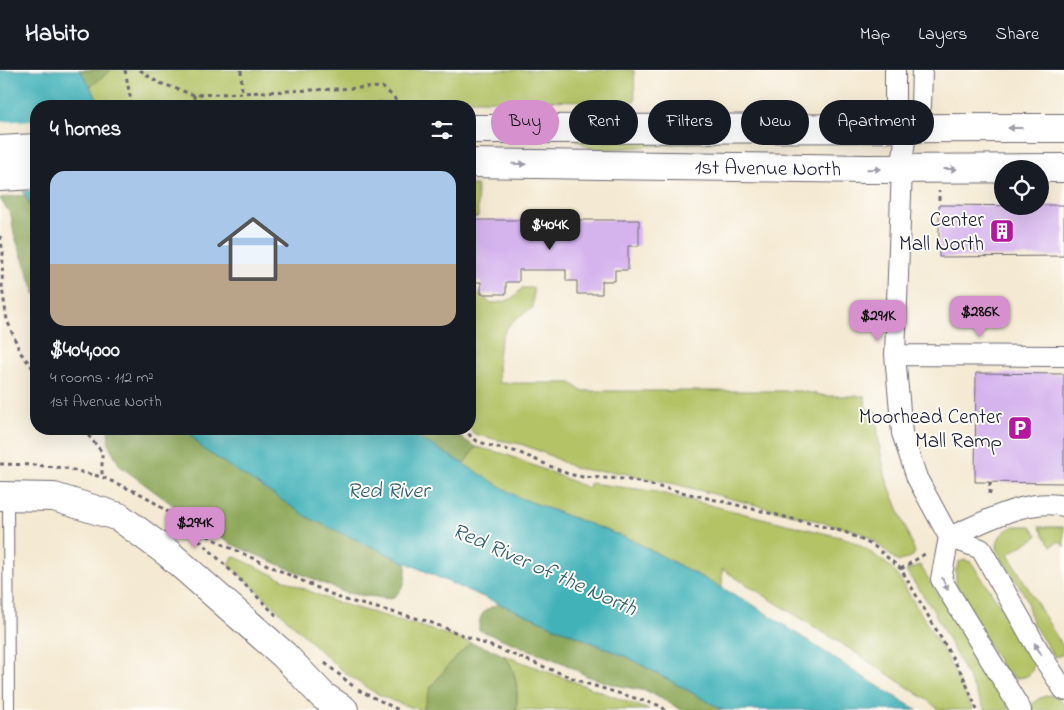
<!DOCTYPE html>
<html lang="en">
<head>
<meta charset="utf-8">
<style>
  body { margin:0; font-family:"Indie Flower",sans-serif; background:#20242c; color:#f1f3f6; height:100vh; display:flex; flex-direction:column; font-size:19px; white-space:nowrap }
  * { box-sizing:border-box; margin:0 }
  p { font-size:16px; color:#9ea1a6 }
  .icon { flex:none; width:28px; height:28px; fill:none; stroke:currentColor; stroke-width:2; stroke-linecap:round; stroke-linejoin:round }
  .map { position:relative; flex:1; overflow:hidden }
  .side { position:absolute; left:30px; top:30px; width:446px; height:335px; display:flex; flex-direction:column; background:#171b24; border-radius:20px; box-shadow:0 5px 20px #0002 }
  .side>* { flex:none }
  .top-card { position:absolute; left:491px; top:30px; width:475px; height:45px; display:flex; gap:10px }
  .tools { position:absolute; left:994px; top:90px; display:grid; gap:10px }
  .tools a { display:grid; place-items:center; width:55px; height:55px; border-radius:50%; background:#171b24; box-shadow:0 5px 20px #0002; font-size:25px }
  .price { position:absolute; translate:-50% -42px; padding:0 11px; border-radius:10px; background:#d690ce; color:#111; font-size:16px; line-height:32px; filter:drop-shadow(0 1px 2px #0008) }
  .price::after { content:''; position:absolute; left:50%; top:30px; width:15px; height:11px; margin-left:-8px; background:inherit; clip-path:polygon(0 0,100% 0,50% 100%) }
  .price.current { background:#222; color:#fff }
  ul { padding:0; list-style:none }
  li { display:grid; align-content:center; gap:10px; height:265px; padding:0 20px }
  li+li { border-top:1px solid #363941 }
  li span { display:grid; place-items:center; height:155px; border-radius:15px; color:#555 }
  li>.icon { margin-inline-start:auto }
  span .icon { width:90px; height:90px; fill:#fffc; stroke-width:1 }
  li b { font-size:21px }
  h2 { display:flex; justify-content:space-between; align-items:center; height:60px; padding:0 20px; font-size:21px }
  .pill { padding:0 18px; border-radius:22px; background:#171b24; box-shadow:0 5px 20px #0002; font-size:18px; line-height:45px }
  .pill.current { background:#d690ce; color:#111 }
  header { display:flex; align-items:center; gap:30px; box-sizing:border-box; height:70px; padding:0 25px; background:#171b24; border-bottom:1px solid #363941 }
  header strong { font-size:24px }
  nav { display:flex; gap:28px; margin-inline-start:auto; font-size:18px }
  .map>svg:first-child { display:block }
  .green { fill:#b4c366; stroke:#6b7250 }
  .forest { fill:#8fa95b; stroke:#58664b }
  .water { fill:#42b2b9; stroke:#326a7a }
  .pier { fill:#f4e9d2 }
  .building { fill:#d5b4ee }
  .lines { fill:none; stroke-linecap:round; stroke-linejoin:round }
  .lane-casing { stroke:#6c6870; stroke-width:12 }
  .street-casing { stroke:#6c6870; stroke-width:22 }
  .secondary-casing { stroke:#6c6870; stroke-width:30 }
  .path { stroke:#6c6870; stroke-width:3; stroke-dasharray:4 4; stroke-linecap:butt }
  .lane { stroke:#fff; stroke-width:10 }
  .street { stroke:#fff; stroke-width:20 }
  .secondary { stroke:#fff; stroke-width:28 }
  .oneway { fill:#9c9ca7 }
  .labels { text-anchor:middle; stroke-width:4; stroke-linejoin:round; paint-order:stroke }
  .street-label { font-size:21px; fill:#22223b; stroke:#fdfcf7 }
  .poi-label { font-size:21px; fill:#22223b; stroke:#fdfcf7; text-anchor:end }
  .water-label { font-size:22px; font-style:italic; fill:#2f5c6d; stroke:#fdfcf7 }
</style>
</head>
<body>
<header>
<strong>Habito</strong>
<nav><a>Map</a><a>Layers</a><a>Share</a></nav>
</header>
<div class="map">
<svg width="1064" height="640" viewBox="0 0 1064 640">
  <rect width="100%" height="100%" fill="#fdfcf7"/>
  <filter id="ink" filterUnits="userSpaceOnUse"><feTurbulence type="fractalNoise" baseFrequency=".02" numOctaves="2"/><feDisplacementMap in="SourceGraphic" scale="10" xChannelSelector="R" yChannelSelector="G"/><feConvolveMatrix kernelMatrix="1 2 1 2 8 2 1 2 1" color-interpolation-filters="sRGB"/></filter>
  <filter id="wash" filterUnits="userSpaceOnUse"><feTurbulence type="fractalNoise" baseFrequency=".0096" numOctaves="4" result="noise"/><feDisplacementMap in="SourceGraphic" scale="20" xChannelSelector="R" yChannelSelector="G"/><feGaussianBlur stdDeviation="1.12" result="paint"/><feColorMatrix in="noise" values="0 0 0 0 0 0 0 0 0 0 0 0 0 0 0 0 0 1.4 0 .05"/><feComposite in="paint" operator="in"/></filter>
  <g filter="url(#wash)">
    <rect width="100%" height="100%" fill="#f4e9d2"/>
    <path class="green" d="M 80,0 L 634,0 L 635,31 L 455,30 L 276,36 L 102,36 Z
      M 576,70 L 715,72 L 594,80 Z
      M 470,115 L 477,115 L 478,147 L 470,148 Z
      M 470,215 L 490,233 C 508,232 511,231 522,218 L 533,218 L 533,238 C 498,255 496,276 499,313 L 572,313 L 581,321 L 800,321 L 826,326 L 865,326 L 866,338 L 876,341 L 879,374 L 886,408 L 915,482 L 913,486 L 898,492 L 872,469 L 856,461 L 675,414 L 617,402 L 593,401 L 574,398 L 549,385 L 521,374 L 498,370 L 475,364 L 469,359 Z
      M 476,377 L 505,384 L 589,418 L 590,413 L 652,421 L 848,469 L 866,479 L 891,497 L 903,514 L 944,582 L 973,640 L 939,640 L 930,632 L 853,581 L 722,499 L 722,518 L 632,470 L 518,427 L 463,394 Z
      M 1014,456 L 1031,456 L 1038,466 L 1008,484 L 1064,579 L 1062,585 L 1054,587 L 1032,552 L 1026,527 L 998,483 C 995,469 1001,462 1014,456 Z
      M 1039,457 L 1064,457 L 1064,477 L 1060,471 L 1051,476 Z
      M 233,486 L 300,517 L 335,532 L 423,557 L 471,573 L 452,591 L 431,617 L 423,640 C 363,628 328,588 285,547 C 267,529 248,512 229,495 Z
      M 965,490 L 971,492 L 1034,586 C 1034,603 1031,608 1014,608 L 1004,600 L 960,527 L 956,513 L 956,500 L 959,492 Z
      M 920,495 C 949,544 981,591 1010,640 L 985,640 L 932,538 L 906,501 Z
      M 503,585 L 649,640 L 516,640 C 519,621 516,599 503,585 Z
      M 1050,625 L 1058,628 L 1064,633 L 1064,640 L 1032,640 C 1032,630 1041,627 1050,625 Z"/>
    <path class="forest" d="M 80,0 L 111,0 L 90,17 Z
      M 25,125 L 36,147 L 36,226 L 14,164 L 11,145 L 0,129 L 0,128 Z
      M 108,359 L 186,359 L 203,379 L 309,447 L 406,493 C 406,510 406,519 391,529 L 346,523 L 231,474 L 193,450 L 120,396 L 109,375 Z
      M 401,359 L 447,359 L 476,377 L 463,394 Z
      M 500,534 L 629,588 L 723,640 L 682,640 L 647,621 L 615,615 L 587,606 L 563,593 L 479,560 C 479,543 484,539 500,534 Z
      M 471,573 C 481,576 492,579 501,584 C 517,593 518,624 516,640 L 423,640 L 431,617 L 452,591 Z"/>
    <path class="water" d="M 0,0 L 80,0 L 102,36 L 36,36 L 36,147 L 0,75 Z
      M 186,359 L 401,359 L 437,378 L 518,427 L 632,470 L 752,534 L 860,605 L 917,640 L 723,640 L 629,588 L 457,516 L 309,448 L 203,379 Z"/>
    <path class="pier" d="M 36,50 L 36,120 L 20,121 L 0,80 L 0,52 Z"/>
    <g id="blocks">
      <path class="building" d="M 939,135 L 1040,136 L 1040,135 L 1064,135 L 1064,186 L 939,187 Z
        M 470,150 L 639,150 L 639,176 L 628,176 L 628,200 L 615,200 L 615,211 L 602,211 L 602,224 L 577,224 L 577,211 L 566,211 L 566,200 L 519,200 L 519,212 L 506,212 L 506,224 L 481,224 L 481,212 L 470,212 Z
        M 976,303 L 1064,304 L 1064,413 L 975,412 Z"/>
    </g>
  </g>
  <g filter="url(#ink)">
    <use href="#blocks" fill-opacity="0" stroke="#6c6870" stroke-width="1"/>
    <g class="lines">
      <defs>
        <path id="lane" d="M 8,426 L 9,640"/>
        <path id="street" d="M 895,0 L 895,35 L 906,59
          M 922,0 L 921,36 L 906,59 L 902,98 L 895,285 L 902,363 L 917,408 L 949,467 L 941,509 L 1021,640
          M 895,285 L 1064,286
          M 949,467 L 981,479 L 1040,583 L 1064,620
          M 949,467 C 983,453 1027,427 1064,436"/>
        <g id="secondary">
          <path d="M 470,59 L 1064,58"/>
          <path d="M 0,80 L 36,78"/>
          <path id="s1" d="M 470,93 L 867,99 L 1064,98"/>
          <path d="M 0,107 L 36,105"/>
          <path d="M 0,426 L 54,427 L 119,447 L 168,483 L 284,585 L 323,626 L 344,640"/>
        </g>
      </defs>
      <use href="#lane" class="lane-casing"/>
      <use href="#street" class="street-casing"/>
      <use href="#secondary" class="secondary-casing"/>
      <path class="path" d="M 125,0 L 132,36
        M 140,0 L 157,12 L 194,25 L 382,17 L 394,27 L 398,36
        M 241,0 L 242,23
        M 194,25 L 194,36
        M 939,130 L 939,121
        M 0,166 L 3,183 L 2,218 L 7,250 L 20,282 L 36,302
        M 83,359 L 102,382 L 102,407
        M 462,359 L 477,371 L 491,376 L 518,382 L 568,404 L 583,407 L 625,409 L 733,434 L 845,462 L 874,476 L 901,499 L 963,606 L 977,640
        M 0,394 L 35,395 L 65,398 L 102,407 L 145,426 L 178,449 L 226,476 L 342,529 L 427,551 L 588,614 L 661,636 L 665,640
        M 990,412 L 990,428
        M 182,453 L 278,547
        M 901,499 L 928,482
        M 325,593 L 353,616
        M 358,620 L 399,640"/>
      <use href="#lane" class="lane"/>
      <use href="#street" class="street"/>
      <use href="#secondary" class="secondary"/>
    </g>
    <defs><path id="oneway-solid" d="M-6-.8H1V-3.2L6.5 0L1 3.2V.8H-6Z" transform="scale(1.25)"/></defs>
    <g class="oneway">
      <use href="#oneway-solid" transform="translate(1015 58) rotate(180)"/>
      <use href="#oneway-solid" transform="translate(519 94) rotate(1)"/>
      <use href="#oneway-solid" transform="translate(874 99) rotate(-1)"/>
      <use href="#oneway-solid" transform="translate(950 99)"/>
      <use href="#oneway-solid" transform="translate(945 514) rotate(64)"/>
      <use href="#oneway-solid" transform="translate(1038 579) rotate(-121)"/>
    </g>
  </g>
  <defs>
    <symbol id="building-square" viewBox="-11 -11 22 22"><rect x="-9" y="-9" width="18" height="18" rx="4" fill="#b5179e" stroke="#fdfcf7"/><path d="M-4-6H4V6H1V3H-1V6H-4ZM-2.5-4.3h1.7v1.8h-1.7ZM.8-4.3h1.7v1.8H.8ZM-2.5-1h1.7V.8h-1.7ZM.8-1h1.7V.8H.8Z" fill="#fff"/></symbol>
    <symbol id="parking-square" viewBox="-11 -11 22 22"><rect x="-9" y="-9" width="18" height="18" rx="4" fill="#b5179e" stroke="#fdfcf7"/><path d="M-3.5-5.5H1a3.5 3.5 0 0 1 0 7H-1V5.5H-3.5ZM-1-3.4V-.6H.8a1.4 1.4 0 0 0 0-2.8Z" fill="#fff"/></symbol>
  </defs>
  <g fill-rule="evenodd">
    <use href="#building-square" x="988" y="147" width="28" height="28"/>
    <use href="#parking-square" x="1006" y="344" width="28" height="28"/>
  </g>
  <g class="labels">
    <g class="street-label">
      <text dy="7" stroke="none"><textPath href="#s1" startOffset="298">1st Avenue North</textPath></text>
    </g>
    <g class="poi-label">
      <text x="984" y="156">Center<tspan x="984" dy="24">Mall North</tspan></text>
      <text x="1002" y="353">Moorhead Center<tspan x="1002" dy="24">Mall Ramp</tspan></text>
    </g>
    <g class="water-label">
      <text x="388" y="427">Red River</text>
      <text transform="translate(545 498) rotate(24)" y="8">Red River of the North</text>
    </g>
  </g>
</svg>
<div class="tools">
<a><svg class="icon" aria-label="locate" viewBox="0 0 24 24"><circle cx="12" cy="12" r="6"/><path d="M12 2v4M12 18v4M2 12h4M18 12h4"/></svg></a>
</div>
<b class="price current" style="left:550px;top:181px">$404K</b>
<b class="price" style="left:980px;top:268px">$286K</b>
<b class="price" style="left:878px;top:272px">$291K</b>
<b class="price" style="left:195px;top:479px">$294K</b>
<div class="top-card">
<a class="pill current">Buy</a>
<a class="pill">Rent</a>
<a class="pill">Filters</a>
<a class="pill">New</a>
<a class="pill">Apartment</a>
</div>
<section class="side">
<h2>4 homes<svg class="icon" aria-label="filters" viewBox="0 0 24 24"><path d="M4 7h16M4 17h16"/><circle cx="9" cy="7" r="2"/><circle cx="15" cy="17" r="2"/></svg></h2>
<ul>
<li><span style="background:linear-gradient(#a9c7e8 60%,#b9a48a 0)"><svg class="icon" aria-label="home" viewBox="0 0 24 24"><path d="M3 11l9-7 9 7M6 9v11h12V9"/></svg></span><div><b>$404,000</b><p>4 rooms · 112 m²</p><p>1st Avenue North</p></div></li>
</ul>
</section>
</div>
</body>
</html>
